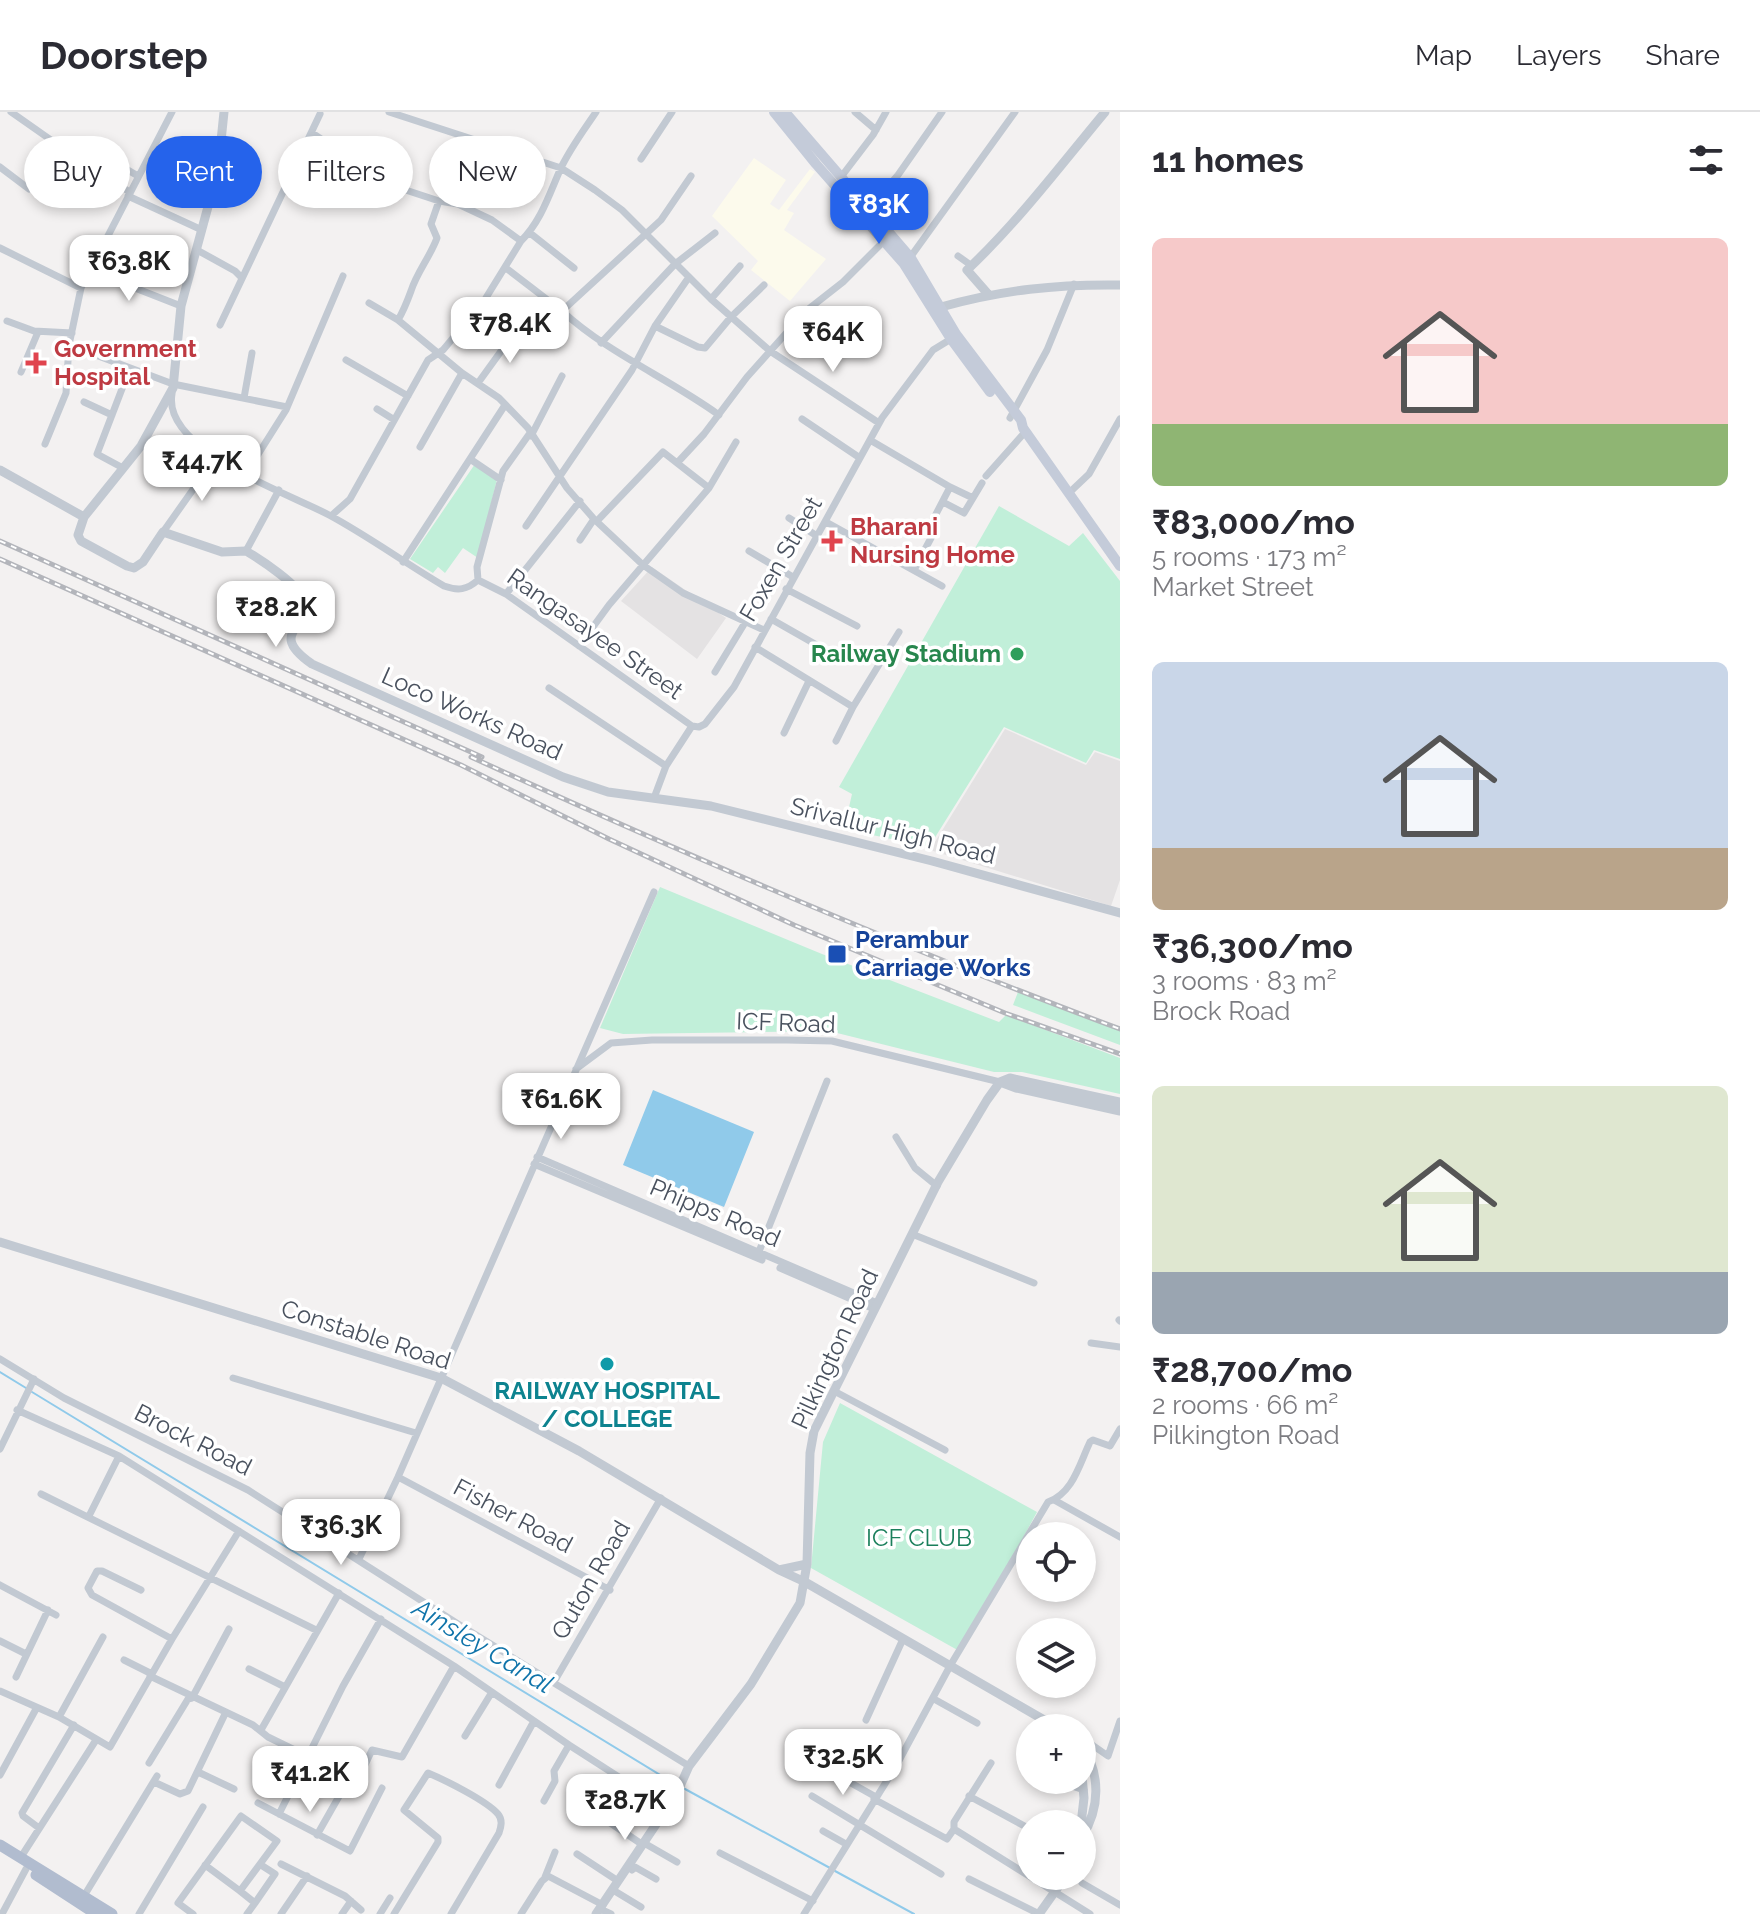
<!DOCTYPE html>
<html lang="en">
<head>
<meta charset="utf-8">
<style>
  body { margin:0; font-family:Raleway,sans-serif; background:#f7f7f7; color:#2b2b33; height:100vh; display:flex; flex-direction:column; font-size:30px; white-space:nowrap }
  * { box-sizing:border-box; margin:0 }
  p { font-size:26px; color:#7c7c81 }
  .icon { flex:none; width:44px; height:44px; fill:none; stroke:currentColor; stroke-width:2; stroke-linecap:round; stroke-linejoin:round }
  .map { position:relative; flex:1; overflow:hidden }
  .details { display:flex; flex-direction:column; background:#fff; width:640px }
  .details>* { flex:none }
  .guide { position:absolute; left:24px; top:24px; width:760px; height:72px; display:flex; gap:16px }
  .tools { position:absolute; left:1016px; top:1410px; display:grid; gap:16px }
  .tools a { display:grid; place-items:center; width:80px; height:80px; border-radius:50%; background:#fff; box-shadow:0 4px 12px #0003; font-size:40px }
  .price { position:absolute; translate:-50% -68px; padding:0 18px; border-radius:16px; background:#fff; color:#222; font-size:26px; line-height:52px; filter:drop-shadow(0 2px 4px #0008) }
  .price::after { content:''; position:absolute; left:50%; top:48px; width:24px; height:18px; margin-left:-12px; background:inherit; clip-path:polygon(0 0,100% 0,50% 100%) }
  .price.active { background:#2563eb; color:#fff }
  ul { padding:0; list-style:none }
  li { display:grid; align-content:center; gap:16px; height:424px; padding:0 32px }
  li span { display:grid; place-items:center; height:248px; border-radius:12px; color:#555 }
  li>.icon { margin-inline-start:auto }
  span .icon { width:144px; height:144px; fill:#fffc; stroke-width:1 }
  li b { font-size:34px }
  h2 { display:flex; justify-content:space-between; align-items:center; height:96px; padding:0 32px; font-size:34px }
  .pill { padding:0 28px; border-radius:36px; background:#fff; box-shadow:0 4px 12px #0003; font-size:28px; line-height:72px }
  .pill.active { background:#2563eb; color:#fff }
  header { display:flex; align-items:center; gap:48px; box-sizing:border-box; height:112px; padding:0 40px; background:#fff; border-bottom:2px solid #e1e1e2 }
  header strong { font-size:38px }
  nav { display:flex; gap:44px; margin-inline-start:auto; font-size:28px }
  main { display:flex; flex:1; min-height:0 }
  .map>svg:first-child { display:block }
  .commercial { fill:#fcfaec }
  .education { fill:#e4e2e3 }
  .green { fill:#c1efd9 }
  .water { fill:#90caea }
  .lines { fill:none; stroke-linecap:round; stroke-linejoin:round }
  .stream { stroke:#90caea; stroke-width:2 }
  .minor { stroke:#c2c9d2; stroke-width:7 }
  .tertiary { stroke:#c2c9d2; stroke-width:9 }
  .secondary { stroke:#c4cbd9; stroke-width:10 }
  .primary { stroke:#b1bccf; stroke-width:11 }
  .rail-casing { stroke:#b3b5bb; stroke-width:5 }
  .rail { stroke:#fff; stroke-width:2; stroke-dasharray:6; stroke-linecap:butt }
  .health-dot { fill:#e0444e; stroke:#fff; stroke-width:3 }
  .leisure-dot { fill:#2e9e5b; stroke:#fff; stroke-width:3 }
  .transit-dot { fill:#1a4fb4; stroke:#fff; stroke-width:3 }
  .culture-dot { fill:#0f9aa8; stroke:#fff; stroke-width:3 }
  .labels { text-anchor:middle; stroke-width:7; stroke-linejoin:round; paint-order:stroke }
  .health-label { font-size:24px; font-weight:bold; fill:#be3a42; stroke:#fff; text-anchor:start }
  .street-label { font-size:24px; fill:#49515e; stroke:#fff }
  .leisure-label { font-size:24px; font-weight:bold; fill:#27864d; stroke:#fff; text-anchor:end }
  .transit-label { font-size:24px; font-weight:bold; fill:#164399; stroke:#fff; text-anchor:start }
  .culture-label { font-size:24px; font-weight:bold; fill:#0d838f; stroke:#fff }
  .park-label { font-size:24px; fill:#1a7f5b; stroke:#fff }
  .water-label { font-size:26px; font-style:italic; fill:#1074aa; stroke:#fff }
</style>
</head>
<body>
<header>
<strong>Doorstep</strong>
<nav><a>Map</a><a>Layers</a><a>Share</a></nav>
</header>
<main>
<div class="map">
<svg width="1120" height="1802" viewBox="0 0 1120 1802">
  <rect width="100%" height="100%" fill="#f3f1f1"/>
  <path class="commercial" d="M 754,46 L 786,68 L 770,92 L 779,98 L 810,57 L 815,60 L 787,98 L 794,101 L 784,118 L 826,147 L 790,189 L 751,158 L 758,149 L 712,104 Z"/>
  <path class="education" d="M 652,455 L 726,506 L 697,547 L 621,489 Z
    M 1005,617 L 1086,653 L 1095,640 L 1120,649 L 1120,768 L 1111,794 L 930,738 Z"/>
  <path class="green" d="M 475,352 L 497,367 L 478,446 L 463,436 L 445,461 L 438,455 L 433,461 L 410,447 Z
    M 999,394 L 1069,434 L 1083,421 L 1120,469 L 1120,647 L 1094,638 L 1086,651 L 1004,615 L 929,735 L 844,717 L 852,682 L 839,675 Z
    M 660,775 L 822,842 L 999,910 L 1006,903 L 1120,946 L 1120,982 L 1022,960 L 994,960 L 829,919 L 623,922 L 600,916 Z
    M 1018,880 L 1120,918 L 1120,933 L 1013,893 Z
    M 840,1291 L 1037,1400 L 961,1540 L 811,1456 L 823,1330 Z"/>
  <path class="water" d="M 653,978 L 754,1020 L 724,1095 L 623,1053 Z"/>
  <g class="lines">
    <path class="stream" d="M 0,1260 L 26,1276
      M 32,1280 L 675,1672
      M 685,1677 L 830,1756
      M 835,1759 L 914,1802"/>
    <path class="minor" d="M 11,0 L 51,28
      M 172,0 L 81,176 L 69,233 L 173,272 L 287,295
      M 389,0 L 561,56 L 595,78 L 622,98 L 711,187 L 770,239 L 879,311
      M 855,0 L 876,18
      M 312,21 L 336,37 L 351,60 L 439,89 L 458,92 L 492,108 L 521,129
      M 87,34 L 138,64
      M 641,47 L 672,0
      M 78,50 L 130,80
      M 0,55 L 29,77
      M 841,65 L 873,23 L 886,0
      M 128,84 L 202,118
      M 869,96 L 898,63 L 942,0
      M 530,121 L 574,156
      M 0,136 L 81,176
      M 197,138 L 235,159 L 241,165
      M 958,144 L 972,154
      M 909,147 L 1015,0
      M 506,156 L 562,199 L 661,108 L 691,64
      M 89,158 L 181,194
      M 711,187 L 740,154
      M 369,191 L 398,208 L 462,261 L 499,286 L 528,316 L 567,376 L 594,407 L 643,453 L 683,481 L 764,518
      M 562,199 C 609,242 668,266 719,303
      M 398,208 C 404,198 407,190 411,179 C 417,160 430,145 437,126 L 431,112 L 439,89
      M 7,209 L 34,219 L 72,221
      M 220,213 L 320,2
      M 655,214 L 698,235 L 705,236 L 731,205 L 764,173
      M 601,231 L 675,152 L 715,121
      M 346,248 L 408,284
      M 21,260 L 38,220
      M 478,271 L 517,217
      M 172,282 C 162,338 290,382 329,403 C 368,424 405,451 444,474 C 458,479 467,478 478,468 L 506,482 L 692,614
      M 244,286 L 252,241
      M 84,290 L 112,303
      M 377,297 L 393,307
      M 1010,306 L 1047,238 L 1074,172
      M 802,307 L 860,346
      M 531,324 L 562,264
      M 870,328 L 950,375 L 935,404
      M 45,332 L 66,281 L 69,233
      M 420,335 L 462,261
      M 470,347 L 501,368
      M 678,350 L 704,322 L 747,265 L 806,199 L 843,170 L 885,128
      M 123,356 L 97,342 L 130,256
      M 245,363 L 286,298 L 343,164
      M 986,364 L 1026,319
      M 950,375 L 973,386
      M 1070,380 L 1089,362 L 1120,307
      M 943,390 L 964,401 L 982,371
      M 331,404 L 350,387 L 428,248 L 443,238 L 484,189 L 521,129 C 541,109 549,83 560,58 C 569,38 584,18 596,0
      M 789,406 L 817,424
      M 597,409 L 663,340 L 709,376
      M 826,410 L 942,474
      M 526,414 L 632,258 L 655,214 L 689,165
      M 163,420 L 216,345
      M 580,428 L 594,407
      M 246,439 L 279,378
      M 749,439 L 793,465
      M 403,450 L 505,293
      M 914,458 L 931,426
      M 478,468 L 477,455 L 503,359 L 530,321
      M 786,477 L 857,514
      M 506,482 L 580,389
      M 771,507 L 829,540
      M 579,534 L 609,493 L 709,376 L 736,330
      M 755,535 L 853,595
      M 715,560 L 746,509
      M 549,576 L 666,654
      M 784,621 L 809,569
      M 836,629 L 853,595 L 899,520
      M 654,686 L 666,654 L 692,614 L 699,615 L 705,612 L 734,575 L 882,306 L 933,238 L 951,227
      M 576,957 L 611,931 L 652,928 L 787,928 L 832,929 L 1000,970
      M 896,1025 L 915,1056 L 937,1074
      M 537,1045 L 877,1191
      M 534,1052 L 762,1148
      M 912,1122 L 1034,1171
      M 758,1142 L 827,969
      M 780,1156 L 874,1197
      M 1119,1208 L 1120,1209
      M 1091,1231 L 1120,1235
      M 0,1247 L 64,1286 L 248,1378 L 458,1512 L 689,1654
      M 233,1266 L 416,1321
      M 834,1279 L 945,1338
      M 17,1298 L 119,1344 L 454,1554 L 569,1633 L 667,1696
      M 0,1337 L 34,1267
      M 398,1365 L 610,1478
      M 41,1382 L 316,1518
      M 1056,1389 L 1120,1425
      M 89,1404 L 119,1344
      M 359,1447 L 398,1365 L 654,780
      M 0,1473 L 56,1503
      M 141,1478 L 102,1459 L 97,1459 L 88,1476 L 92,1483 L 172,1527
      M 0,1529 L 26,1542
      M 124,1548 L 152,1562
      M 249,1557 L 285,1575
      M 150,1564 L 253,1613 L 268,1625 L 307,1644
      M 16,1565 L 48,1498
      M 554,1570 L 661,1386
      M 0,1579 L 59,1605 L 110,1635 L 172,1527 L 239,1419
      M 934,1587 L 977,1611
      M 59,1605 L 103,1525
      M 866,1608 L 903,1527
      M 261,1618 L 339,1481
      M 465,1624 L 492,1580
      M 1082,1630 L 1088,1630 L 1108,1644 L 1120,1609
      M 836,1638 L 888,1666
      M 149,1651 L 188,1587 L 192,1586 L 229,1517
      M 198,1660 L 234,1677
      M 0,1663 L 36,1597
      M 842,1666 L 876,1685
      M 1054,1668 L 1084,1678
      M 154,1670 L 180,1682 L 188,1679 L 225,1602
      M 499,1673 L 534,1609
      M 812,1684 L 941,1762
      M 969,1684 L 1030,1717
      M 874,1687 L 947,1727 L 954,1717 L 954,1710 L 991,1651
      M 544,1689 L 555,1669 L 554,1659 L 569,1633
      M 258,1691 L 350,1739 L 382,1676
      M 279,1702 L 343,1574 L 381,1507
      M 600,1704 L 643,1733
      M 39,1716 L 23,1704 L 22,1701 L 74,1613
      M 954,1717 L 1090,1802
      M 823,1719 L 846,1732
      M 317,1723 L 350,1665 L 362,1659 L 372,1638 L 402,1645 L 454,1554
      M 644,1731 L 677,1750
      M 720,1741 L 813,1789
      M 577,1742 L 618,1769
      M 21,1745 L 96,1628
      M 281,1752 L 345,1784 L 361,1798
      M 205,1753 L 240,1779
      M 628,1755 L 632,1758 L 635,1755 L 656,1767
      M 545,1765 L 555,1740
      M 969,1767 L 1039,1802
      M 1082,1771 L 1120,1793
      M 613,1778 L 641,1795
      M 84,1784 L 157,1664
      M 255,1791 L 275,1762 L 261,1753
      M 600,1797 L 611,1802
      M 2,1802 L 26,1757
      M 139,1802 L 203,1695
      M 193,1802 L 178,1791 L 241,1704 L 277,1729 L 240,1779 L 255,1791 L 247,1802
      M 281,1802 L 307,1764
      M 342,1802 L 351,1789
      M 380,1802 L 390,1786
      M 394,1802 L 438,1730 L 438,1726 L 404,1698 L 428,1661 C 445,1668 487,1689 498,1702 C 503,1708 501,1715 499,1721 L 451,1802
      M 521,1802 L 542,1769 L 548,1764 L 603,1793
      M 804,1802 L 896,1654 L 950,1554 L 1048,1390 C 1073,1381 1079,1353 1090,1330 L 1093,1328 L 1110,1334 L 1120,1317"/>
    <path class="tertiary" d="M 988,182 L 967,158 C 1018,110 1060,54 1105,0
      M 935,200 L 941,195 C 1002,178 1057,172 1120,173
      M 0,358 L 84,405 L 78,423 L 81,429 L 127,454 L 134,456 L 143,450 L 163,420 L 222,440 L 246,439 C 261,448 298,472 304,488 C 313,516 265,519 312,552 L 563,665 L 608,680 L 711,694 L 932,749 L 1120,801
      M 84,405 L 141,334 L 173,276 L 181,194 L 218,58 L 224,0
      M 1000,970 L 1016,976 L 1120,999
      M 0,1130 L 441,1266 L 579,1339 L 779,1458 L 805,1470 L 1058,1616
      M 779,1458 L 807,1452
      M 1082,1634 C 1101,1662 1100,1696 1082,1725
      M 1081,1712 L 1084,1686 L 1082,1664
      M 596,1802 L 677,1681 L 689,1654 L 751,1572 L 800,1491 L 807,1452 L 810,1341 L 814,1319 L 938,1070 L 987,988 L 1000,970 L 1010,966 L 1120,990
      M 1039,1802 L 1066,1764"/>
    <path class="secondary" d="M 774,0 L 816,52 L 904,152 L 951,227 L 990,280
      M 785,0 L 911,146 L 956,222 L 1021,308 L 1023,316 L 1120,454"/>
    <path class="primary" d="M 0,1733 L 112,1802
      M 36,1763 L 96,1802"/>
    <defs>
      <path id="rail" d="M 0,429 L 482,645
        M 0,447 L 461,653 L 609,727 L 794,813 L 1005,901 L 1120,942
        M 471,645 C 684,742 900,835 1120,917"/>
    </defs>
    <use href="#rail" class="rail-casing"/>
    <use href="#rail" class="rail"/>
  </g>
  <g class="health-dot">
    <path d="M32 239h8v8h8v8h-8v8h-8v-8h-8v-8h8z"/>
    <path d="M828 417h8v8h8v8h-8v8h-8v-8h-8v-8h8z"/>
  </g>
  <circle class="leisure-dot" cx="1017" cy="542" r="8"/>
  <rect class="transit-dot" x="827" y="832" width="20" height="20" rx="4"/>
  <circle class="culture-dot" cx="607" cy="1252" r="8"/>
  <g class="labels">
    <g class="health-label">
      <text x="54" y="245">Government<tspan x="54" dy="28">Hospital</tspan></text>
      <text x="850" y="423">Bharani<tspan x="850" dy="28">Nursing Home</tspan></text>
    </g>
    <g class="street-label">
      <text transform="translate(781 447) rotate(-60)" y="8">Foxen Street</text>
      <text transform="translate(595 522) rotate(35)" y="8">Rangasayee Street</text>
      <text transform="translate(472 602) rotate(24)" y="8">Loco Works Road</text>
      <text transform="translate(893 719) rotate(14)" y="8">Srivallur High Road</text>
      <text transform="translate(786 911) rotate(2)" y="8">ICF Road</text>
      <text transform="translate(715 1101) rotate(23)" y="8">Phipps Road</text>
      <text transform="translate(366 1223) rotate(18)" y="8">Constable Road</text>
      <text transform="translate(835 1237) rotate(-65)" y="8">Pilkington Road</text>
      <text transform="translate(193 1328) rotate(27)" y="8">Brock Road</text>
      <text transform="translate(513 1404) rotate(28)" y="8">Fisher Road</text>
      <text transform="translate(591 1468) rotate(-60)" y="8">Quton Road</text>
    </g>
    <g class="leisure-label">
      <text x="1001" y="550">Railway Stadium</text>
    </g>
    <g class="transit-label">
      <text x="855" y="836">Perambur<tspan x="855" dy="28">Carriage Works</tspan></text>
    </g>
    <g class="culture-label">
      <text x="607" y="1287">RAILWAY HOSPITAL<tspan x="607" dy="28">/ COLLEGE</tspan></text>
    </g>
    <g class="park-label">
      <text x="919" y="1434">ICF CLUB</text>
    </g>
    <g class="water-label">
      <text transform="translate(483 1534) rotate(31)" y="9">Ainsley Canal</text>
    </g>
  </g>
</svg>
<div class="tools">
<a><svg class="icon" aria-label="locate" viewBox="0 0 24 24"><circle cx="12" cy="12" r="6"/><path d="M12 2v4M12 18v4M2 12h4M18 12h4"/></svg></a>
<a><svg class="icon" aria-label="layers" viewBox="0 0 24 24"><path d="M12 4l9 5-9 5-9-5zM3 14l9 5 9-5"/></svg></a>
<a>+</a>
<a>−</a>
</div>
<b class="price active" style="left:879px;top:134px">₹83K</b>
<b class="price" style="left:129px;top:191px">₹63.8K</b>
<b class="price" style="left:510px;top:253px">₹78.4K</b>
<b class="price" style="left:833px;top:262px">₹64K</b>
<b class="price" style="left:202px;top:391px">₹44.7K</b>
<b class="price" style="left:276px;top:537px">₹28.2K</b>
<b class="price" style="left:561px;top:1029px">₹61.6K</b>
<b class="price" style="left:341px;top:1455px">₹36.3K</b>
<b class="price" style="left:843px;top:1685px">₹32.5K</b>
<b class="price" style="left:310px;top:1702px">₹41.2K</b>
<b class="price" style="left:625px;top:1730px">₹28.7K</b>
<div class="guide">
<a class="pill">Buy</a>
<a class="pill active">Rent</a>
<a class="pill">Filters</a>
<a class="pill">New</a>
</div>
</div>
<section class="details">
<h2>11 homes<svg class="icon" aria-label="filters" viewBox="0 0 24 24"><path d="M4 7h16M4 17h16"/><circle cx="9" cy="7" r="2"/><circle cx="15" cy="17" r="2"/></svg></h2>
<ul>
<li><span style="background:linear-gradient(#f6c9c9 75%,#8fb573 0)"><svg class="icon" aria-label="home" viewBox="0 0 24 24"><path d="M3 11l9-7 9 7M6 9v11h12V9"/></svg></span><div><b>₹83,000/mo</b><p>5 rooms · 173 m²</p><p>Market Street</p></div></li>
<li><span style="background:linear-gradient(#c9d6e8 75%,#b9a48a 0)"><svg class="icon" aria-label="home" viewBox="0 0 24 24"><path d="M3 11l9-7 9 7M6 9v11h12V9"/></svg></span><div><b>₹36,300/mo</b><p>3 rooms · 83 m²</p><p>Brock Road</p></div></li>
<li><span style="background:linear-gradient(#dfe7d0 75%,#9aa5b1 0)"><svg class="icon" aria-label="home" viewBox="0 0 24 24"><path d="M3 11l9-7 9 7M6 9v11h12V9"/></svg></span><div><b>₹28,700/mo</b><p>2 rooms · 66 m²</p><p>Pilkington Road</p></div></li>
</ul>
</section>
</main>
</body>
</html>
